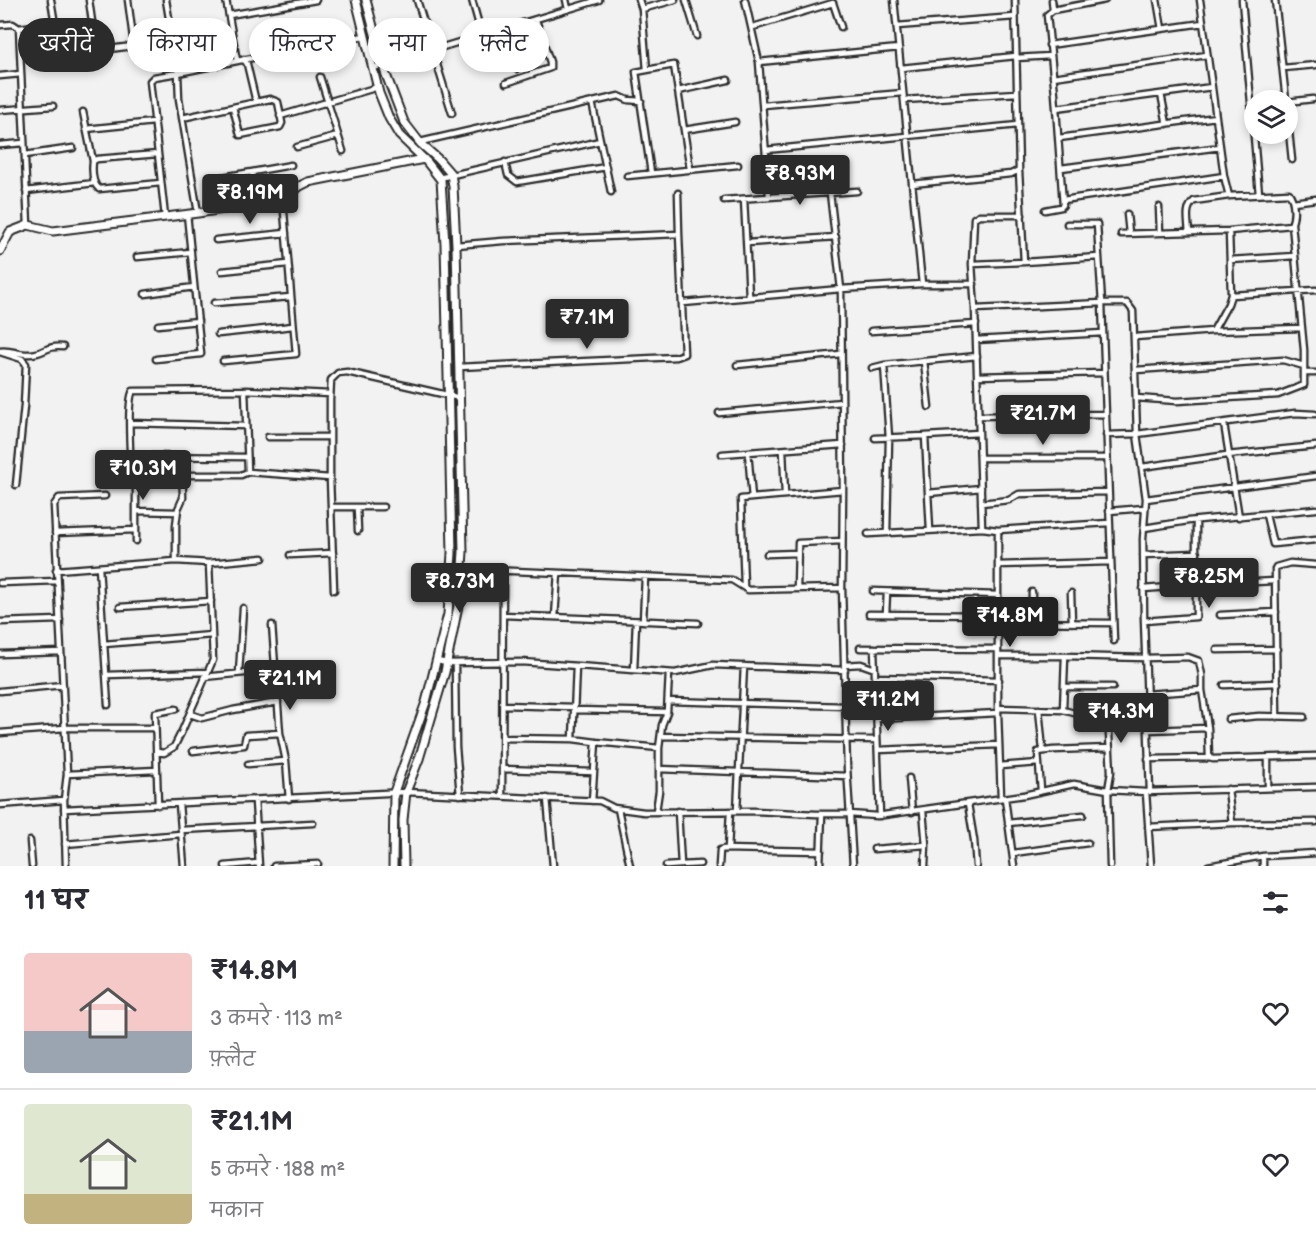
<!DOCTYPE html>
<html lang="hi">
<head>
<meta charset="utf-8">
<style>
  body { margin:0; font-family:"Balsamiq Sans","Playpen Sans Deva",sans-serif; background:#f7f7f7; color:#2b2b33; height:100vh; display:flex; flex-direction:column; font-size:22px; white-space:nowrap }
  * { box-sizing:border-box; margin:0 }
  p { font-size:20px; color:#7c7c81 }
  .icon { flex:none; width:33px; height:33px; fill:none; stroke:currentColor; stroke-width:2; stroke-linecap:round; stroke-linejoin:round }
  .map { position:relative; height:866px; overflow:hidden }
  .side { display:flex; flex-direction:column; background:#fff; flex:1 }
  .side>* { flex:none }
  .top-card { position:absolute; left:18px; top:18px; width:600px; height:54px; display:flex; gap:12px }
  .controls { position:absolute; left:1244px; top:90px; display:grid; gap:12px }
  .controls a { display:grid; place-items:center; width:54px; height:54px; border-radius:50%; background:#fff; box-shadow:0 3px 9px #0003; font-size:30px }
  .price { position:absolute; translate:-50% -51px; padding:0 14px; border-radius:6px; background:#2b2b2b; color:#fff; font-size:20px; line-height:39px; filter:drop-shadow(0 2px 3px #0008) }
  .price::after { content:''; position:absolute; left:50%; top:36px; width:18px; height:14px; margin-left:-9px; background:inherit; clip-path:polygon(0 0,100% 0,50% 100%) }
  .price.active { background:#222; color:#fff }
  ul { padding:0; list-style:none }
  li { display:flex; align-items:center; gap:18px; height:150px; padding:0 24px }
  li+li { border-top:2px solid #e1e1e2 }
  li span { display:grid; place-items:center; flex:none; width:168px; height:120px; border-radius:6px; color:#555 }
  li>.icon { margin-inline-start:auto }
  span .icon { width:72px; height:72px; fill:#fffc; stroke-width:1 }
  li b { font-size:26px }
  h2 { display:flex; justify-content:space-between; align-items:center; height:72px; padding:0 24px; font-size:26px }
  .pill { padding:0 21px; border-radius:27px; background:#fff; box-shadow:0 3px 9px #0003; font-size:21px; line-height:54px }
  .pill.active { background:#2b2b2b; color:#fff }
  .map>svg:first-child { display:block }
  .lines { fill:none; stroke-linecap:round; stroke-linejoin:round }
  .street-casing { stroke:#2b2b2b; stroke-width:9 }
  .secondary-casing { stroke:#2b2b2b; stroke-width:11 }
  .street { stroke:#fff; stroke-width:4.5 }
  .secondary { stroke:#fff; stroke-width:7 }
</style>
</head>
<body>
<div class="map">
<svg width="1316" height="866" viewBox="0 0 1316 866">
  <rect width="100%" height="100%" fill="#f2f2f2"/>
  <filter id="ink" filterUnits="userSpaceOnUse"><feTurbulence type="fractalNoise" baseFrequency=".0167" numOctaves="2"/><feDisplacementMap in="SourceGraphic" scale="12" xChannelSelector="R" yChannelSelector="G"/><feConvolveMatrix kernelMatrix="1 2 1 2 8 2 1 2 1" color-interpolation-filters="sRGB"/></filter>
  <g filter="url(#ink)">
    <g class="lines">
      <defs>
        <path id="street" d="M 51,0 L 60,55
          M 89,0 L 96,50
          M 128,0 L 134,46
          M 226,0 L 237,61 L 364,36
          M 417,0 L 452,113
          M 472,0 L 482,36
          M 566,0 L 568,9
          M 639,0 L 642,9 L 675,0
          M 686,0 L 697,36
          M 745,0 L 759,62 L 769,196
          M 894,0 L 922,284
          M 1052,0 L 1053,10
          M 1157,0 L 1162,29
          M 1200,0 L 1224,176 L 1229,196 L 1289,193 C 1295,201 1295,217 1291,225 L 1229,231 L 1231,295 L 1228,304 L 1213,331
          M 1242,0 L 1259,194
          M 1275,0 L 1286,100
          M 833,3 L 841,27
          M 642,9 L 647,70
          M 229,15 L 316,0
          M 0,25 L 13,24 L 19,28 L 55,23
          M 897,26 L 1015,17
          M 753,27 L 833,3
          M 19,28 L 28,225
          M 502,30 L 516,69
          M 1049,45 L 1203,23
          M 39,58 L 172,41
          M 1016,58 L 1051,56
          M 244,59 L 247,64 L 256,102
          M 759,62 L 899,48
          M 373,68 L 599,0
          M 901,68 L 1016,56
          M 1283,68 L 1316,65
          M 0,76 L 21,74
          M 320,77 L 343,151
          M 1053,77 L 1207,55
          M 506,83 L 550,68 L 550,62 L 536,20
          M 678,91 L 728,80
          M 1161,94 L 1167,124
          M 904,100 L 1017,93
          M 592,102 L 611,192
          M 1287,102 L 1313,99
          M 763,105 L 903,93
          M 1056,108 L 1212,87
          M 0,110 L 53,106
          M 83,112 L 93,161
          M 1287,112 L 1292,160
          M 280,116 L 378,87
          M 182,118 L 270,99 L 278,102 L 282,123 L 280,127 L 240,135 L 233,107
          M 86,129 L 154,122
          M 684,130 L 735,122
          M 1059,138 L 1216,117
          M 420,142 L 619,96 L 628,100 L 641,101
          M 0,145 L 24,143
          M 297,147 L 338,136
          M 766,150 L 1018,125
          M 158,154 L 97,159 L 93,161 C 92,170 92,183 99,189 L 161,183
          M 25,155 L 73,148
          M 505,162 L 508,175 L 517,182 L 606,167
          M 1061,168 L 1220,147
          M 1019,171 L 1024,262 L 1099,257 L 1097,224 L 1067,224
          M 651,173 L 636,72 L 674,65 L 690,169
          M 627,176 L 738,165
          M 222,177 L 252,172
          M 439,178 L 600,141
          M 912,184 L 1011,174 L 1019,170 L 1015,0
          M 26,191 L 95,183
          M 830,193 L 841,289 L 843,490 L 842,588 L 847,767 L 853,866
          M 744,199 L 749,296
          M 724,200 L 857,191
          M 1063,200 L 1224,176
          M 1293,202 L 1316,199
          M 257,204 L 252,172 L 291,165
          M 1159,207 L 1160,233
          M 1045,210 L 1061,207 L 1063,205 L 1055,94 L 1047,15 L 1053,10 L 1105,0
          M 198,213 L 179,99 L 178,73 L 237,61
          M 1127,214 L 1129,233
          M 1022,215 L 979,215 L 974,218 L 972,264 L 975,309 L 1102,303 L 1099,257
          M 165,217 L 150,81 L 154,77 L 178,73 L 166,0
          M 1189,232 C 1188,221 1185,208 1194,201 L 1229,196
          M 1121,234 L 1229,231
          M 216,240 L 286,233
          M 747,243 L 836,237
          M 456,245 L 503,241 L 679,234 L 678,193
          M 137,257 L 191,252
          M 1230,260 L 1295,256
          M 972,264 L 1024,262
          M 222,271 L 288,264
          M 145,294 L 194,287
          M 1231,295 L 1316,290
          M 214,303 L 291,297
          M 683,303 L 841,289 L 922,284 L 974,284
          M 975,309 L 982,528
          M 158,325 L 198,321
          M 871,331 L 976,324
          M 218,334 L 293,326
          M 1135,337 L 1213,331 L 1302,328
          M 976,340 L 1103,333
          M 0,351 C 10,349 20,355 30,354 C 44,354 46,345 63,347
          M 0,352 L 22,359 L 26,364 L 24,406 L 16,485
          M 156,359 L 201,354 L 187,214
          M 223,361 L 296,354 L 283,200
          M 924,361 L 929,407
          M 737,365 L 841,354
          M 884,365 L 889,438 L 887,533
          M 459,367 L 676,357 L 684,354 L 679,234
          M 872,368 L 884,365 L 977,356
          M 1136,370 L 1283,360 L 1304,366
          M 1304,373 L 1316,373
          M 977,376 L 1104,373
          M 245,390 L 248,472 L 330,478 L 330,400 L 331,380 L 338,373 L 347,372 L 460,398
          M 1136,398 L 1177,401 L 1278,395 L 1304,385 L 1304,350 L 1292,224
          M 719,413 L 842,402
          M 978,416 L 1106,414
          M 130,423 L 246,426
          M 1224,424 L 1239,517
          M 1106,435 L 1137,434 L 1295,413 L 1315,414
          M 268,437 L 330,437
          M 875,438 L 925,436
          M 783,450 L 785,495
          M 748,452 L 752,498
          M 722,454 L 843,445
          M 131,456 L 246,457
          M 980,458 L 1107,458
          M 1142,467 L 1227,455 L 1316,446
          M 182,475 L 241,475 L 248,472
          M 330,478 L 334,590
          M 928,493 L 981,488
          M 1146,499 L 1316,476
          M 981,503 L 1009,500 L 1019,494 L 1108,492
          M 332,507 L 383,507
          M 357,507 L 358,531
          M 136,511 L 136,477 L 131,477 C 131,461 126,401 133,391 L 245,390 L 330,394
          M 1109,511 L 1144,508
          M 1266,515 L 1273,544 L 1316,540
          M 1144,528 L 1188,521 L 1316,509
          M 136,530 L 136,541
          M 930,530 L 925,436 L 979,433
          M 998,530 L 1109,523
          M 55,533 L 136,530 L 136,511 L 177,512
          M 868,534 L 982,528 L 998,530 L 998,713 L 1001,798
          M 767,554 L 797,553
          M 290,555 L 333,553
          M 1143,555 L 1197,553
          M 209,563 L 263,558
          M 998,565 L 1111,562
          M 99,567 L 108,705
          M 451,567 L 462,569 L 732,580 L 748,590 L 842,588
          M 56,570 L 176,561
          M 0,583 L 57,581
          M 1215,584 L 1275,581
          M 744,586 L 741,499 L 843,490
          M 797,589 L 798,543 L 842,541
          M 1143,589 L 1197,585
          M 873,591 L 998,595
          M 1071,593 L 1072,623
          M 120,607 L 211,601
          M 869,614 L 998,615
          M 886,614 L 887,592
          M 503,615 L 698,623
          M 1220,615 L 1276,612
          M 555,617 L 558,573
          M 643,621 L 645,577
          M 1144,621 L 1196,617 L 1196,521
          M 0,622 L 60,620
          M 998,622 L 1113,623
          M 1031,622 L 1032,592
          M 272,625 L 280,733 L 286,761 L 289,799
          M 1114,641 L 1102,303 L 1127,303 L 1133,311 L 1137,434 L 1146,499 L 1143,539 L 1144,619 L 1150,792
          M 104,644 L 212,635 L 209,563 L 176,561 L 176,525 L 178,509 L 183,498 L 182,456
          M 860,648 L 998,649
          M 874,648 L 880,816
          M 1217,650 L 1277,649
          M 0,654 L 61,652
          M 998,656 L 1065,656 L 1063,710
          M 1065,656 L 1145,658 L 1188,657 L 1199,661 L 1202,675 L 1202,690 L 1146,694
          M 437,661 L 447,663 L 522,662 L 675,673 L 713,665 L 845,670
          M 455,663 L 456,747 L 460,795
          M 844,665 L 861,664 L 875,669
          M 634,670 L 636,621
          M 239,673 L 243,608
          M 106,675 L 208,672
          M 204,677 L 276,670
          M 875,677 L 999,680
          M 1224,685 L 1278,683
          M 1064,687 L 1113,687
          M 0,691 L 63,685
          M 668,701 L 846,706
          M 503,705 L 574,707
          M 998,708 L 1063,710 L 1078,714 L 1108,715
          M 1039,709 L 1043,751
          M 574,710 L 667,712
          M 190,714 L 202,718 L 233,710 L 278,702
          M 1277,717 L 1275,569 L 1276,567 L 1290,563 L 1316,565
          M 877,719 L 998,713
          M 1228,719 L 1259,716 L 1304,717
          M 1148,730 L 1208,728 L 1202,690
          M 0,733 L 65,728 L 155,728
          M 661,736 L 877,740
          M 503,738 L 573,739 L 576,666
          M 573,739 L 596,742
          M 878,750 L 999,745
          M 193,751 L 244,745 L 246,735 L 280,733
          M 157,752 L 164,753 L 174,747 L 182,731 L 213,660 L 212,635
          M 1209,758 L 1213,759 L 1316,756
          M 1268,758 L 1268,788
          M 1148,759 L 1209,758 L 1208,728
          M 248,764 L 286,761
          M 1000,766 L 1039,763
          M 503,769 L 593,772
          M 659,769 L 847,776
          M 67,774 L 157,770
          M 909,778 L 912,812
          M 1228,789 L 1232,823
          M 1041,790 L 1038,752 L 1053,750 L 1110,748
          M 1146,792 L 1151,866
          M 502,796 L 503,571
          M 547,798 L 553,866
          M 1005,798 L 1014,866
          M 255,801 L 259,866
          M 592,801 L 596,742 L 659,748
          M 179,804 L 184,866
          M 968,804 L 974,840 L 976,866
          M 0,805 L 64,800
          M 158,805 L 155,713 L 176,709
          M 64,809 L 406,792 L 600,801 L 614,808 L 644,812 L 754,811 L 816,814 L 849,814 L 877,816 L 1024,795 L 1074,784 L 1108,790 L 1146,792 L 1316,787
          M 618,809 L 630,866
          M 656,811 L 659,791 L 659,748 L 662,725 L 667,712 L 669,673
          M 737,811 L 744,666
          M 923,811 L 926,845 L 925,866
          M 1008,823 L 1083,815
          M 1148,827 L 1232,823 L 1316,822
          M 181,830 L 313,823
          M 30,841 L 32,866
          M 65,844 L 181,834
          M 728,849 L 730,811
          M 874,849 L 926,845
          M 1013,853 L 1088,843
          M 1263,856 L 1316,853
          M 681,865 L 700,864
          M 66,866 L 64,800 L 67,774 L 54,505 L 59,498 L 105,496
          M 225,866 L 258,863
          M 274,866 L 318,864
          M 666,866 L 681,865 L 678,811
          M 719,866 L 720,850 L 724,849 L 821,851
          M 820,866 L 822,814
          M 1110,866 L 1108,790 L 1111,772 L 1108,715 L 1147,709
          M 1208,866 L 1263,856 L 1263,866"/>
        <path id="secondary" d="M 356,0 L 379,93 L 389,118 L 399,135 L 427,162 L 441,180 L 445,244 L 452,553 L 448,614 L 426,702 L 394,792 L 393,866
          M 366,0 L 385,72 L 404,122 L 421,144 L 438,159 L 451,174 L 453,186 L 456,245 L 463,552 L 460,596 L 445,672 L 419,759 L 406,792 L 403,820 L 404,866
          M 0,251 L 10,232 L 28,225 L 53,231 L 198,213 L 283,200 L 300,186 L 308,182 L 424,159"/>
      </defs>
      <use href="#street" class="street-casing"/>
      <use href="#secondary" class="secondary-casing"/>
      <use href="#street" class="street"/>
      <use href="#secondary" class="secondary"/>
    </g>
  </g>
</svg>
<div class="controls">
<a><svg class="icon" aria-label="layers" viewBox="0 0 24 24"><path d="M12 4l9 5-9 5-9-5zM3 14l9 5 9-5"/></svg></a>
</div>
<b class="price" style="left:800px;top:206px">₹8.93M</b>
<b class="price" style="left:250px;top:225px">₹8.19M</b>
<b class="price" style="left:587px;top:350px">₹7.1M</b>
<b class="price" style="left:1043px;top:446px">₹21.7M</b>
<b class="price" style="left:143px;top:501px">₹10.3M</b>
<b class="price" style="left:1209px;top:609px">₹8.25M</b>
<b class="price" style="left:460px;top:614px">₹8.73M</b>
<b class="price active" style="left:1010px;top:648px">₹14.8M</b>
<b class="price" style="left:290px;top:711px">₹21.1M</b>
<b class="price" style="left:888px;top:732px">₹11.2M</b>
<b class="price" style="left:1121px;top:744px">₹14.3M</b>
<div class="top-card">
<a class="pill active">खरीदें</a>
<a class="pill">किराया</a>
<a class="pill">फ़िल्टर</a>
<a class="pill">नया</a>
<a class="pill">फ़्लैट</a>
</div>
</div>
<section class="side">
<h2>11 घर<svg class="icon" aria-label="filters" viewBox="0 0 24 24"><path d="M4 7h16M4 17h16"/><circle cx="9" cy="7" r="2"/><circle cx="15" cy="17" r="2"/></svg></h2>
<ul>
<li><span style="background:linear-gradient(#f6c9c9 65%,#9aa5b1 0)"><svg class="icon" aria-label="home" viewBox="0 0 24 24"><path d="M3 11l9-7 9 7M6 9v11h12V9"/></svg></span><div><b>₹14.8M</b><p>3 कमरे · 113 m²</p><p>फ़्लैट</p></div><svg class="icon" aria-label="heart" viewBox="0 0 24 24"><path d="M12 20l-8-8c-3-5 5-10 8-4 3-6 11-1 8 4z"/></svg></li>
<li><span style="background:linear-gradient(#dfe7d0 75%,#c2b280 0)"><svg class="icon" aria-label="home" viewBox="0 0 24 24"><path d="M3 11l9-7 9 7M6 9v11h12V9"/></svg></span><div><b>₹21.1M</b><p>5 कमरे · 188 m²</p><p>मकान</p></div><svg class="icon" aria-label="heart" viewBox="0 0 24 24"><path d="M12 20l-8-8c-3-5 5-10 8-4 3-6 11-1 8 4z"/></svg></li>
</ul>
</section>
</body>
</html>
